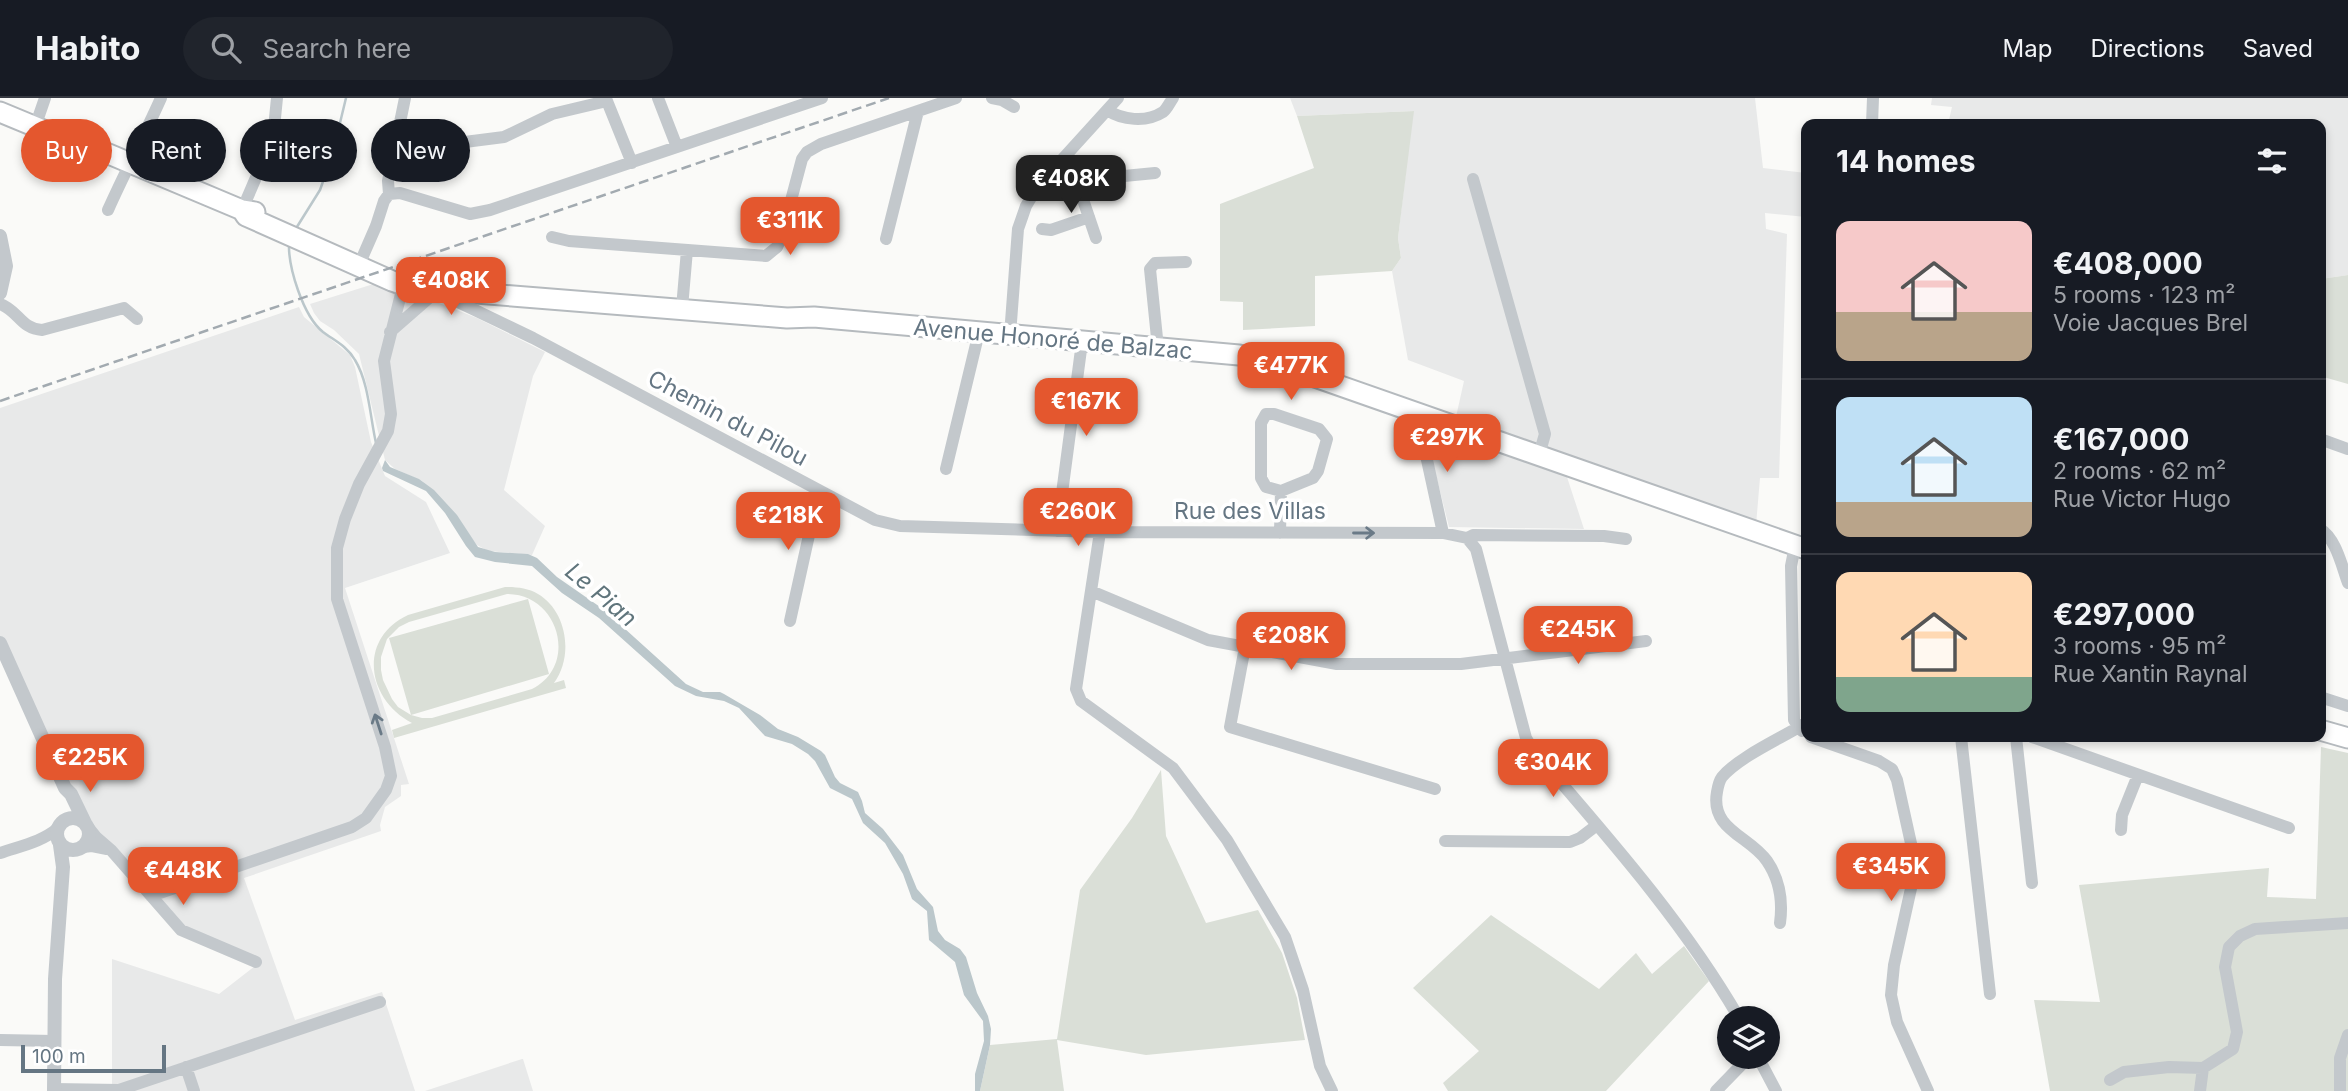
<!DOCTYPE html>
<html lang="en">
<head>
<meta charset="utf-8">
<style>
  body { margin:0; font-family:Inter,sans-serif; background:#20242c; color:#f1f3f6; height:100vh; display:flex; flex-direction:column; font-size:26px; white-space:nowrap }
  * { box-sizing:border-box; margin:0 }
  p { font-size:23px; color:#9ea1a6 }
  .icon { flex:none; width:38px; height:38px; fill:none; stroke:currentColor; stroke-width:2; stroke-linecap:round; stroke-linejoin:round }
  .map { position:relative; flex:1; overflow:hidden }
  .drawer { position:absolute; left:1801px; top:21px; width:525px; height:623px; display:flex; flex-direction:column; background:#171b24; border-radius:14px; box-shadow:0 4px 10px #0003 }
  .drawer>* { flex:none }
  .top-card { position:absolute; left:21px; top:21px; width:665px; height:63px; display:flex; gap:14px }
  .buttons { position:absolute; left:1717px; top:908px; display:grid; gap:14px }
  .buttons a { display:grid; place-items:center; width:63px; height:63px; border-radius:50%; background:#171b24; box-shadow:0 4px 10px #0003; font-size:35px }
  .scale { position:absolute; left:21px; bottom:18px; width:145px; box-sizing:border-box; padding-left:7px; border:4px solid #657683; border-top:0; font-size:19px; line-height:24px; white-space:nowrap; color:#657683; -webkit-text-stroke:5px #fff; paint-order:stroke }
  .price { position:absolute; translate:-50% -60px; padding:0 16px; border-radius:14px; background:#e4572e; color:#fff; font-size:23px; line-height:46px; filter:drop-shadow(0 2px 4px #0008) }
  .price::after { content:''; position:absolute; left:50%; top:42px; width:21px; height:16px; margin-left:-10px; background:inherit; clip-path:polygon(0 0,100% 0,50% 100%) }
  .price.selected { background:#222; color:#fff }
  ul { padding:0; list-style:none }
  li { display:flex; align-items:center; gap:21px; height:175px; padding:0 35px }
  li+li { border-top:2px solid #363941 }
  li span { display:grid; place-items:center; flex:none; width:196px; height:140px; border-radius:14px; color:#555 }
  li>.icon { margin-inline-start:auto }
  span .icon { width:84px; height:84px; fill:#fffc; stroke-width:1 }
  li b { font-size:30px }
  h2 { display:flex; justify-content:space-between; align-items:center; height:84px; padding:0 35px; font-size:30px }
  .tag { padding:0 24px; border-radius:32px; background:#171b24; box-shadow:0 4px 10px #0003; font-size:24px; line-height:63px }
  .tag.selected { background:#e4572e; color:#fff }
  header { display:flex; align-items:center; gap:42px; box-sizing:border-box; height:98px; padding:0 35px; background:#171b24; border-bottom:2px solid #363941 }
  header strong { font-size:33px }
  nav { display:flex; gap:38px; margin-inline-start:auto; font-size:24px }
  .search { width:490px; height:63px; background:#20242c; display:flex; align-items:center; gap:18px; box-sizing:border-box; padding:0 24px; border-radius:38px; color:#9ea1a6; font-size:26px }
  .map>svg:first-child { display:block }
  .built { fill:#e8e9e9 }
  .green { fill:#dadfd7; fill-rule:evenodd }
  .water { fill:#bbc7cb }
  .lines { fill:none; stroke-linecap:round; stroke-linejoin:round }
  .stream { stroke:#bbc7cb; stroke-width:2.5 }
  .primary-casing { stroke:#b5babe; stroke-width:23 }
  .minor { stroke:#c3c8cc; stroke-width:12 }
  .tertiary { stroke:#c3c8cc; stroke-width:14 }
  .primary { stroke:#fff; stroke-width:19 }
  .rail { stroke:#a2aab0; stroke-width:2.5; stroke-dasharray:10 5; stroke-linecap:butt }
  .oneway { stroke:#6a7a87 }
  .labels { text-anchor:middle; stroke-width:7; stroke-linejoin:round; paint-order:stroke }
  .street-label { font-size:23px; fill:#657683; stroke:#fff }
  .water-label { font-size:24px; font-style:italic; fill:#60757c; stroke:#fff }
</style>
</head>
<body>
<header>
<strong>Habito</strong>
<div class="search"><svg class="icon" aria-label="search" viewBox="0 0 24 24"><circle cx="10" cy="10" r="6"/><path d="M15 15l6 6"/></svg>Search here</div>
<nav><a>Map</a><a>Directions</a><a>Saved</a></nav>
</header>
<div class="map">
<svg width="2348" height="993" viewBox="0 0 2348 993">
  <rect width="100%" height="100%" fill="#fafaf8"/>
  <path class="built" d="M 1290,0 L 1755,0 L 1763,70 L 1806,75 L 1806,119 L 1765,115 L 1766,131 L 1787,136 L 1779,380 L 1760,380 L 1755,439 L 1566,376 L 1584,431 L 1449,429 L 1425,333 L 1456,319 L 1464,283 L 1408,262 L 1392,173 L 1401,160 L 1398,140 L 1413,13 L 1297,18 Z
    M 1932,0 L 2348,0 L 2348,177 L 2321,181 L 2320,26 L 1948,26 L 1952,9 L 1931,7 Z
    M 383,183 L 477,220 L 545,254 L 533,278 L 504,392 L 545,428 L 532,457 L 488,453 L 477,447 L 422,383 L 395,371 L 385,362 L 359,256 L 334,232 L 320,223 L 314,215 L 310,206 Z
    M 299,209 L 304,219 L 350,257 L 355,269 L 371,344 L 385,378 L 426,404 L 450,455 L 345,490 L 409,686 L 401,687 L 401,698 L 385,709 L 380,727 L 381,733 L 244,780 L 295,922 L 382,894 L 415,993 L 112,993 L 112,861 L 219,896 L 255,868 L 181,837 L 90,728 L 0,558 L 0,310 Z
    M 523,961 L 533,993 L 425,993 L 522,961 Z"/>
  <path class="green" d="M 1414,13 L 1398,140 L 1401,160 L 1392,173 L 1315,178 L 1315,228 L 1243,232 L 1243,204 L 1220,203 L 1220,106 L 1314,70 L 1297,18 Z
    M 2348,177 L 2348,286 L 2320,278 L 2321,181 Z
    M 505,489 C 517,489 528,490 538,496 C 567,513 574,558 554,585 L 564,582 L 566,590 L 394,640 L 392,632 L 412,625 C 367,602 357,541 408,517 ZM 507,496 C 559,496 579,567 532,591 L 432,620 L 422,620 L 411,617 L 549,576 L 528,501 L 389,540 L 411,617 L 398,609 L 392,601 L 383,582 L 381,572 L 381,559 L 387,541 L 399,529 L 409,524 Z
    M 2321,649 L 2348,655 L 2348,993 L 2050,993 L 2034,902 L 2100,904 L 2079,787 L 2269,770 L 2267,799 L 2316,801 Z
    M 1161,672 L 1166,738 L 1206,825 L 1258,812 L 1282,855 L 1297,900 L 1305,942 L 1146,957 L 1057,942 L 1064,993 L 980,993 L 990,947 L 1057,941 L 1080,792 L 1132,720 Z
    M 1491,817 L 1599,891 L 1636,855 L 1652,876 L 1684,848 L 1709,883 L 1606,993 L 1448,993 L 1443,985 L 1479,953 L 1413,890 Z"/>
  <path class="water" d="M 385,362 L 390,369 L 419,381 L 434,392 L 457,417 L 478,449 L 495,454 L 528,456 L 537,460 L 557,479 L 603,511 L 686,586 L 703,594 L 720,594 L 724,596 L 760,617 L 778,631 L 798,639 L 821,653 L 825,657 L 835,679 L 840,685 L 858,694 L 862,703 L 865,715 L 883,731 L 903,757 L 917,791 L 933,809 L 938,833 L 945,842 L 960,851 L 966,859 L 977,895 L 988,918 L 991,931 L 990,947 L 980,993 L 975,993 L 975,976 L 984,943 L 983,923 L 964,897 L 955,864 L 929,842 L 927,813 L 912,801 L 903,776 L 885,745 L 863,725 L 852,701 L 830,690 L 815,663 L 808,656 L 792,646 L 765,638 L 739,610 L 724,603 L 696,598 L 675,588 L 599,520 L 562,495 L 532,468 L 495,464 L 475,459 L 466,448 L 445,415 L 426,393 L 383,373 L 382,370 Z"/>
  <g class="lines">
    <path class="stream" d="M 295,132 L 320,92 L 332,58 L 346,0
      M 289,145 C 288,169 303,218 323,234 C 335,243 347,248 355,262 C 369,285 370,319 376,345"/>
    <defs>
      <path id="primary" d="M 0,14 L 53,36 L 73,41 L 242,112 L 255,114
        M 242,112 L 246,118 L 392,183 L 413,190 L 787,220 L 814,219 L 1239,257 L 1272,264 L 1806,451
        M 2320,632 L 2348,640"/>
    </defs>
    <use href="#primary" class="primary-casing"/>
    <path class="minor" d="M 658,0 L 677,49
      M 992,0 L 1002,2 L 1014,9
      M 1107,12 C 1122,22 1146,25 1163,14 C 1167,11 1170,4 1173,0
      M 1872,26 L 1873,0
      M 35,29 L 45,0
      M 392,63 L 449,46 L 504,39 L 552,16 L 607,3 L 632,65
      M 1045,81 L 1052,85 L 1155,75
      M 1473,81 L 1545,336 L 1539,357
      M 1077,84 L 1096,140
      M 389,96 L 388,83 L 405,0
      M 108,112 C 125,74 144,38 161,0
      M 242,112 L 273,40 L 277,0
      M 1042,131 L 1051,132 L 1089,119
      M 552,139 L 569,143 L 766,158 L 777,149 L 781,140 L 802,61 L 807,54 L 821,46 L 956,0
      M 886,141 L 918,13
      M 359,167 L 376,128 L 384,103 L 389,96 L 400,95 L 470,116 L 490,112 L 822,0
      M 401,196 L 425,185 L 433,186 L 449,182 L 449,194 L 454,202 L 533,240 L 875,422 L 900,428 L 1100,434 L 1443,435 L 1467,440 L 1476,451 L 1526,640 L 1533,652 C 1606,737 1683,823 1739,920
      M 0,206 C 18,212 21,231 42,232 L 124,210 L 137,221
      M 682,210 L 687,152
      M 390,234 L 437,193
      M 1010,237 L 1018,131 L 1026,108 L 1038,88 L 1118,0
      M 1158,250 L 1150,171 L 1155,165 L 1186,164
      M 1266,316 L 1274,316 L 1319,331 L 1327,341 L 1318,373 L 1313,380 L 1281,393 L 1266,389 L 1261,380 L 1261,325 Z
      M 1423,316 L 1420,330 L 1443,435
      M 2320,341 L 2348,351
      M 946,371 L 979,234
      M 2320,431 C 2336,440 2342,469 2348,485
      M 1057,433 L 1082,244
      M 1100,434 L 1076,591 L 1081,603 L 1173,670 L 1227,742 L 1285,839 L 1303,892 L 1320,968 L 1332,993
      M 1280,435 L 1281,393
      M 1467,440 L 1473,437 L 1604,438 L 1626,441
      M 1795,448 L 1791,468 L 1794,622 L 1802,633
      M 1091,493 L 1208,542 L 1337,566 L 1461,566 L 1646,543
      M 790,523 L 819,392
      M 1245,549 L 1230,629 L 1435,691
      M 2320,599 L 2348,608
      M 1811,639 L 1879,663 L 1892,671 L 1897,682 L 1916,768 L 1894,867 L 1891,897 L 1897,924 L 1928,993
      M 1961,639 L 1990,896
      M 2016,639 L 2032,785
      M 2032,639 L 2289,730
      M 88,729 L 96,739 L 111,752 L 181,832 L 256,864
      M 2121,732 L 2122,717 L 2138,677
      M 1445,743 L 1570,744 L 1580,740 L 1597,727
      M 83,749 L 92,748 L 107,751
      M 0,755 C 20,748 42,744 58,730
      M 151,798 L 352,729 L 366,720 L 386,692 L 391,678 L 385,649 L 337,501 L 337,450 L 345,421 L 359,386 L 388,333 L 391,316 L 384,263 L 401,196 L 399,191
      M 1780,825 C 1783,803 1780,782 1767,763 C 1750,738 1710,732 1717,694 C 1718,688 1719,683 1722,679 C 1738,660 1777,642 1799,629
      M 0,942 L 54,943
      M 1758,959 L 1776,993
      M 186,969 L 194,993
      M 2110,982 L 2124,974 L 2169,969 L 2203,970 L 2233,951 L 2237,934 L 2225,869 L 2229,849 L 2240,838 L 2255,831 L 2348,825
      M 54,991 L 119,992 L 380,904
      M 1716,993 L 1749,959
      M 2200,993 L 2203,970
      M 2340,993 L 2340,960 L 2348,937"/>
    <path class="tertiary" d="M 0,138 L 6,168 L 0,195
      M 0,545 L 65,690 L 71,696 L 85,725
      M57 736a16 16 0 1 1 32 0a16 16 0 1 1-32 0Z
      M 54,993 L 55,881 L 63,769 L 60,747"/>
    <use href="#primary" class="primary"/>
    <path class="rail" d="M 0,303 L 889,0"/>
  </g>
  <defs><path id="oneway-shaft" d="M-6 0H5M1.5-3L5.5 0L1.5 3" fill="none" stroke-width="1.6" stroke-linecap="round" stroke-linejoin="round" transform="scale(1.75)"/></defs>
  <g class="oneway">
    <use href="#oneway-shaft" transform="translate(1364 435)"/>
    <use href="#oneway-shaft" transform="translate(378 626) rotate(-108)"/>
  </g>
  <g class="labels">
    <g class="street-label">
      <text transform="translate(1053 241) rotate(5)" y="8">Avenue Honoré de Balzac</text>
      <text transform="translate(728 320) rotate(28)" y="8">Chemin du Pilou</text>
      <text x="1250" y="421">Rue des Villas</text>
    </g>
    <g class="water-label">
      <text transform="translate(601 497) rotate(40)" y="8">Le Pian</text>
    </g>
  </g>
</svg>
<div class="buttons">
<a><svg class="icon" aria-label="layers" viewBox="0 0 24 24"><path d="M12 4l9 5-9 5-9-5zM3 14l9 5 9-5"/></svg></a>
</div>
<div class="scale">100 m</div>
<b class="price selected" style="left:1071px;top:117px">€408K</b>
<b class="price" style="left:790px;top:159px">€311K</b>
<b class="price" style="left:451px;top:219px">€408K</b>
<b class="price" style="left:1291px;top:304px">€477K</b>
<b class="price" style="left:1086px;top:340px">€167K</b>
<b class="price" style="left:1447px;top:376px">€297K</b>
<b class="price" style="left:1078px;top:450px">€260K</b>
<b class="price" style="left:788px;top:454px">€218K</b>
<b class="price" style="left:1578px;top:568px">€245K</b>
<b class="price" style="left:1291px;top:574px">€208K</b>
<b class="price" style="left:90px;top:696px">€225K</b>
<b class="price" style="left:1553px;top:701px">€304K</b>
<b class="price" style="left:1891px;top:805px">€345K</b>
<b class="price" style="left:183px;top:809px">€448K</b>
<div class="top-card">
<a class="tag selected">Buy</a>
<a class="tag">Rent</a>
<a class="tag">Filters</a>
<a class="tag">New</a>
</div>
<section class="drawer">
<h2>14 homes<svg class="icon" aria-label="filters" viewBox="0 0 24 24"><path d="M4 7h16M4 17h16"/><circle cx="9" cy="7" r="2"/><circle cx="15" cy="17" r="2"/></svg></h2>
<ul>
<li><span style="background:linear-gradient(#f6c9c9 65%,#b9a48a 0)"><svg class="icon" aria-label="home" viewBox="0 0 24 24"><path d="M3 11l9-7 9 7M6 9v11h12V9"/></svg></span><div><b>€408,000</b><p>5 rooms · 123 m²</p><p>Voie Jacques Brel</p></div></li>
<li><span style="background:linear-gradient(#bfe0f5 75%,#b9a48a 0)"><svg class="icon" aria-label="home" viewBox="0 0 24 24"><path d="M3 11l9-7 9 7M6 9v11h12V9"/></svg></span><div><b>€167,000</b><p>2 rooms · 62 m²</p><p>Rue Victor Hugo</p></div></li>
<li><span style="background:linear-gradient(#ffd9b3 75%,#7fa58c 0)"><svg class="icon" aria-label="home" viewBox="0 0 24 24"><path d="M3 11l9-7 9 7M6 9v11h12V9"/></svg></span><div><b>€297,000</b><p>3 rooms · 95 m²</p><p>Rue Xantin Raynal</p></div></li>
</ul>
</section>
</div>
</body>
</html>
